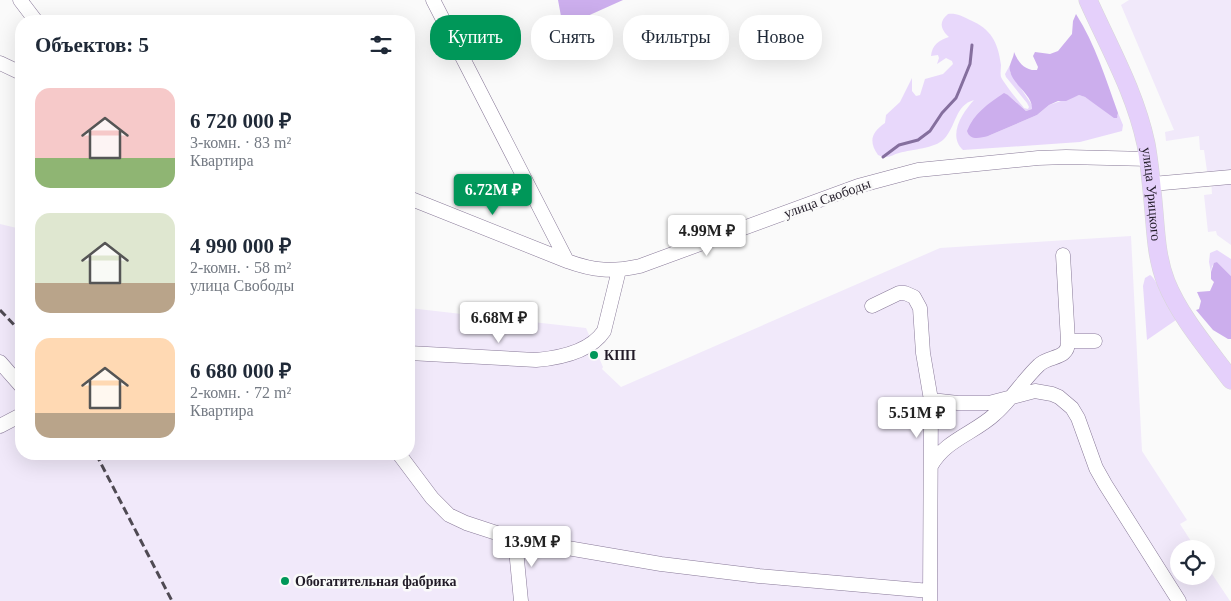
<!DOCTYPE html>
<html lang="ru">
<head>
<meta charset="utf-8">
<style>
  body { margin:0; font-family:Georgia,serif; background:#f6f6f7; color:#1f2937; height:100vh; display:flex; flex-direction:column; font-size:19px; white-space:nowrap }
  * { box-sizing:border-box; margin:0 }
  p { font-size:16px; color:#747a83 }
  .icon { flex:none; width:28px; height:28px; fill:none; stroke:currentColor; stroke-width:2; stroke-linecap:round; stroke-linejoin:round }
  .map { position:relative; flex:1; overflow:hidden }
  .panel { position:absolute; left:15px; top:15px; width:400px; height:445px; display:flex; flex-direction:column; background:#fff; border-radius:20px; box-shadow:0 5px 20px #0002 }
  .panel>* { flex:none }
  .top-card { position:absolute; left:430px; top:15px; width:475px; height:45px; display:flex; gap:10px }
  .tools { position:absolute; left:1170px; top:540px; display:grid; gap:10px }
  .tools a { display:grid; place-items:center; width:45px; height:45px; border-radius:50%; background:#fff; box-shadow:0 5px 20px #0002; font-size:25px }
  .price { position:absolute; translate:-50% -42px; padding:0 11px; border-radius:5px; background:#fff; color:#222; font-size:16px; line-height:32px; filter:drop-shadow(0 1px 2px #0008) }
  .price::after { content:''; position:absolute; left:50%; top:30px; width:15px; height:11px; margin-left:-8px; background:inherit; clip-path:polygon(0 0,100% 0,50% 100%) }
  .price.current { background:#009759; color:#fff }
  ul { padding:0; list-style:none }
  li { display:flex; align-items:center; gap:15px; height:125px; padding:0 20px }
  li span { display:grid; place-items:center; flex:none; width:140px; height:100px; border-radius:15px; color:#555 }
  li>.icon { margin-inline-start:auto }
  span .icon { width:60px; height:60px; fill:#fffc; stroke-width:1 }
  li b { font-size:21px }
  h2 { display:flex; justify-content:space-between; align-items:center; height:60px; padding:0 20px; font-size:21px }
  .chip { padding:0 18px; border-radius:20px; background:#fff; box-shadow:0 5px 20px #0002; font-size:18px; line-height:45px }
  .chip.current { background:#009759; color:#fff }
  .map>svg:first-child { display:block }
  .built { fill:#f1e9fa }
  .green { fill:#e8d8fb }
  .forest { fill:#ccaeed }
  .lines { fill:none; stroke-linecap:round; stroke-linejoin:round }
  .stream { stroke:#856f9e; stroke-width:3 }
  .minor-casing { stroke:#887998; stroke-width:15 }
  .major-casing { stroke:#d7d6d8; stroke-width:19 }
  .minor { stroke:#fff; stroke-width:14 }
  .major { stroke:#e5d0fb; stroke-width:18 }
  .rail { stroke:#4f4a53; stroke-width:3; stroke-dasharray:8 4; stroke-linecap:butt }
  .poi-dot { fill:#009759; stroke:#fafafa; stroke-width:2 }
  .labels { text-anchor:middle; stroke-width:5; stroke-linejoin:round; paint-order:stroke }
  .street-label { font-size:14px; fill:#221c28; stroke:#fafafa }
  .poi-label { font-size:14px; font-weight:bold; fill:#221c28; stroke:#fafafa; text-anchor:start }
</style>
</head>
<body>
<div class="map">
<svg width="1231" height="601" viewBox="0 0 1231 601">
  <rect width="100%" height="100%" fill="#fafafa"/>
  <path class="built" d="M 1129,0 L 1231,0 L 1231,245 L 1217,235 L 1216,231 L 1208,232 L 1204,195 L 1212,194 L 1211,179 L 1210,171 L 1207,171 L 1204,150 L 1200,150 L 1199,136 L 1166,141 L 1165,132 L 1174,130 L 1121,5 Z
    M 0,224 L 21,229 L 21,454 L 409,454 L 409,308 L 586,328 L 603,367 L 602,369 L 621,387 L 940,248 L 1131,236 L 1142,451 L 1187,520 L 1180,524 L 1196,549 L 1179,549 L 1179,576 L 1206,576 L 1206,565 L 1230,601 L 0,601 Z"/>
  <path class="green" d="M 948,14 C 956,13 962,16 970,20 C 991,29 998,42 1001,65 C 1001,69 1000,73 1001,77 C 1003,82 1019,102 1024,108 L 1028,109 L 1029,107 L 1027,103 L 1006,77 L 1005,74 L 1010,65 L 1010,72 L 1032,105 L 1032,109 L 1026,111 L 1008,95 L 988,136 L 1037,115 L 1049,105 L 1079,95 L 1085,97 L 1099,106 L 1118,116 L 1118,113 L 1123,125 L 1122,131 L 1080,142 L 963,150 C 947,135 963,112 974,100 C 955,105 956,127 944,139 C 934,149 913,149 899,153 C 894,154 891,157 886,157 C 884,157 880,156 878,155 C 868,141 872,132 885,123 L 886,115 L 900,102 L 912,78 L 912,91 L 916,96 L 920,95 L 925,79 L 943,74 L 953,64 L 952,61 L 946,58 L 937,64 L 939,58 L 938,55 L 931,56 C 932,45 939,40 949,37 C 941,30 938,22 948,14 Z
    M 1217,250 L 1231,259 L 1231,276 L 1217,262 L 1212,266 L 1211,272 L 1209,262 L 1210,253 Z
    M 1150,275 C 1157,279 1170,311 1176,320 L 1147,340 L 1143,286 L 1145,278 Z"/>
  <path class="forest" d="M 558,0 L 623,0 L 563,27 Z
    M 1076,14 C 1095,44 1106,79 1118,113 L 1117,118 L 1114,118 L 1085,97 L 1079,95 L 1066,101 L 1058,101 L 1049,105 L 1037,115 L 988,136 C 980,138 970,141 967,131 C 974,113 988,104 1004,93 L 1008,95 L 1026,111 L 1032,109 C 1033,95 1013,85 1010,71 C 1008,65 1014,58 1014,52 C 1018,62 1025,71 1037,70 L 1038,67 L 1033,56 L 1035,52 L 1050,54 L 1058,51 L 1072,34 L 1073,21 Z
    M 1217,262 L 1231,276 L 1231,339 L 1228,339 L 1213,330 L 1196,310 L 1199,309 L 1201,301 L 1197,292 L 1210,291 L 1214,282 L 1211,279 L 1211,272 L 1214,263 Z"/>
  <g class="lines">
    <path class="stream" d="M 883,157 L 899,145 L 918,140 L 930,131 L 942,113 L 956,98 L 959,91 L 970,64 L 972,45"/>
    <defs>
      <path id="minor" d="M 20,0 L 36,21
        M 433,0 L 567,261 C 594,271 612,272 640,266 L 858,186 L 918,170 L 1038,158 L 1066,157 L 1149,159
        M 0,63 L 21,73
        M 1152,184 L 1231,177
        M 409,198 L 567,261
        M 1063,255 L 1068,341
        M 872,306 L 899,293 L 905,293 L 914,297 L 920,308 L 923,353 L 931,400 L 930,601
        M 409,353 L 536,360 C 559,358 590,352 604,331 L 619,270
        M 0,362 L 21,386
        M 931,400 L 958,403 L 989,403 L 1035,391 L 1052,394 L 1059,397 L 1072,408 L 1078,418 L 1096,468 L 1105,484 L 1179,601
        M 0,426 L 21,415
        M 399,454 L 432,498 L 449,515 L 466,523 L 515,539 L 661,564 L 759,576 L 930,591
        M 931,466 C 945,440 975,433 995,414 C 1012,399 1023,380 1039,365 C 1049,355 1069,360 1068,341 L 1095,341
        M 515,539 L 521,601"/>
      <g id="major">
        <path id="s1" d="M 1088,0 C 1109,47 1135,92 1146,144 C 1150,166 1152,189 1154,212 C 1156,236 1157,259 1166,282 C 1180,317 1209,350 1231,380"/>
      </g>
    </defs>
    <use href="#minor" class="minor-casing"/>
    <use href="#major" class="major-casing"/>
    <use href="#minor" class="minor"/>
    <use href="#major" class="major"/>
    <path class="rail" d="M 0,310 L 21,332
      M 96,454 L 172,601"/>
  </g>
  <g class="poi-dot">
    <circle cx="594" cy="355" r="5"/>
    <circle cx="285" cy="581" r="5"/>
  </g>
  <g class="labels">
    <g class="street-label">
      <text dy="5" stroke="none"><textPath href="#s1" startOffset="206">улица Урицкого</textPath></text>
      <text transform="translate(827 198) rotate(-20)" y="5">улица Свободы</text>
    </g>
    <g class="poi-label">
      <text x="604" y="360">КПП</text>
      <text x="295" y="586">Обогатительная фабрика</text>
    </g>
  </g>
</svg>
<div class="tools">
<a><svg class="icon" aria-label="locate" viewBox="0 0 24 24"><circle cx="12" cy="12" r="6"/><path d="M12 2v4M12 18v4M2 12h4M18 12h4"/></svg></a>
</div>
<b class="price current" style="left:493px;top:216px">6.72M ₽</b>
<b class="price" style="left:707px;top:257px">4.99M ₽</b>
<b class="price" style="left:499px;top:344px">6.68M ₽</b>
<b class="price" style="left:917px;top:439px">5.51M ₽</b>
<b class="price" style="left:532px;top:568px">13.9M ₽</b>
<div class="top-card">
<a class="chip current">Купить</a>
<a class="chip">Снять</a>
<a class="chip">Фильтры</a>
<a class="chip">Новое</a>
</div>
<section class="panel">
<h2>Объектов: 5<svg class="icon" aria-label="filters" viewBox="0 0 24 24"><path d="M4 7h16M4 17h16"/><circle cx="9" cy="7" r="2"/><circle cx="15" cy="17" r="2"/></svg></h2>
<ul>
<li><span style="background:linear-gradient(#f6c9c9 70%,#8fb573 0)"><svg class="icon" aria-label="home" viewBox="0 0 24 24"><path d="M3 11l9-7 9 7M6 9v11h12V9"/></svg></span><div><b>6 720 000 ₽</b><p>3-комн. · 83 m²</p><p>Квартира</p></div></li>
<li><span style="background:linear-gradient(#dfe7d0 70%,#b9a48a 0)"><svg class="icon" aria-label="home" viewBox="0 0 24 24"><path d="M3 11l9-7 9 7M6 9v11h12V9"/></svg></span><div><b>4 990 000 ₽</b><p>2-комн. · 58 m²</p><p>улица Свободы</p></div></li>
<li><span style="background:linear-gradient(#ffd9b3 75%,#b9a48a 0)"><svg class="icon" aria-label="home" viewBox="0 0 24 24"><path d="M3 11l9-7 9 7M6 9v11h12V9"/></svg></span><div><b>6 680 000 ₽</b><p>2-комн. · 72 m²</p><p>Квартира</p></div></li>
</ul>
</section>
</div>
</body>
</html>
